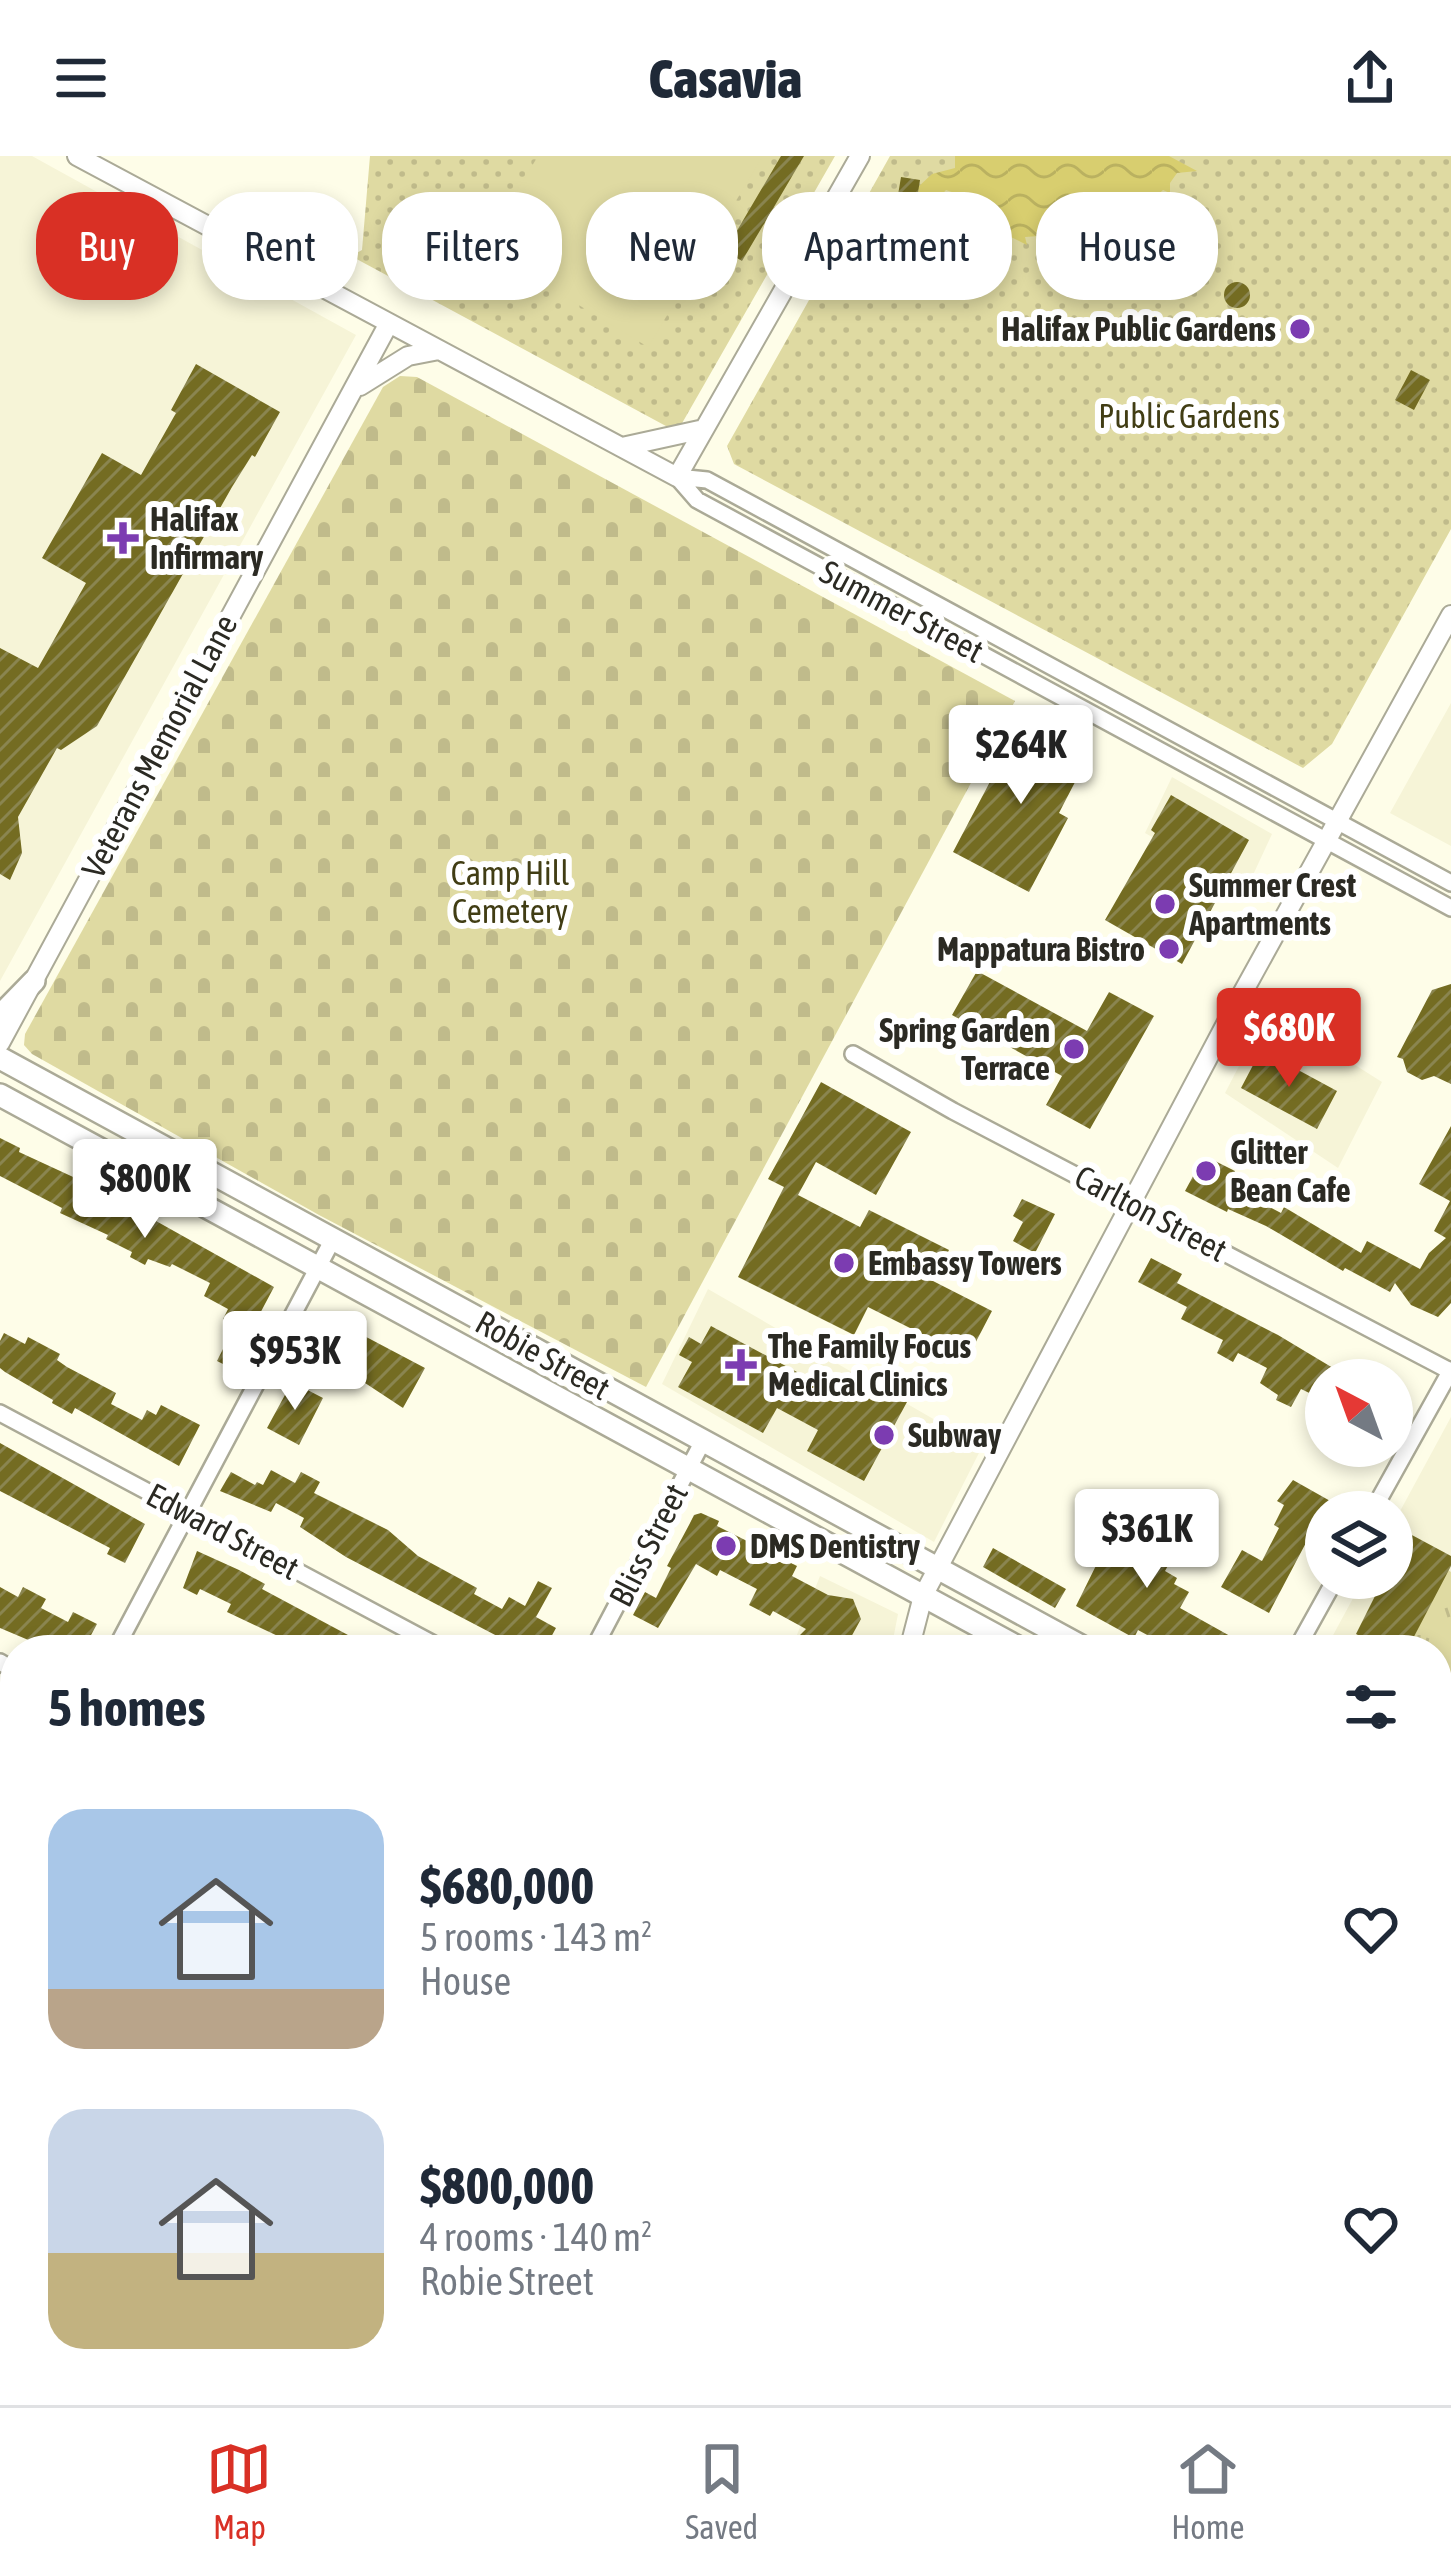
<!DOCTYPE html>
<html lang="en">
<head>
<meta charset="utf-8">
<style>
  body { margin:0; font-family:"Asap Condensed",sans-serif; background:#f6f6f7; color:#1f2937; height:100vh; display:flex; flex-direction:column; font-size:45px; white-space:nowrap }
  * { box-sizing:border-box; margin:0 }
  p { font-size:39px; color:#747a83 }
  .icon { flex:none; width:66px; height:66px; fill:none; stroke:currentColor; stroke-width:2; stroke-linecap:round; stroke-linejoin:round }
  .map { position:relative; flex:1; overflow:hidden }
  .drawer { position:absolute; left:0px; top:1479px; width:1452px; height:771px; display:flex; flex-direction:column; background:#fff; border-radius:48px 48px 0 0; box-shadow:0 6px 18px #0003 }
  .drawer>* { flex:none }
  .banner { position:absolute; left:36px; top:36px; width:1380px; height:108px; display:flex; gap:24px }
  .needle { width:78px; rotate:319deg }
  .tools { position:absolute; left:1305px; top:1203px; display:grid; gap:24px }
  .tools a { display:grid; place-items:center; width:108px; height:108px; border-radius:50%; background:#fff; box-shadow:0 6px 18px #0003; font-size:60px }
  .price { position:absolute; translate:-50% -102px; padding:0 27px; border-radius:12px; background:#fff; color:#222; font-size:39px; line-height:78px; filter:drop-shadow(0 3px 6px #0008) }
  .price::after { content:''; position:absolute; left:50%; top:72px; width:36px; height:27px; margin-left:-18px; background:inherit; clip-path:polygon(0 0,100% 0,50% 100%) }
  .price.active { background:#d93025; color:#fff }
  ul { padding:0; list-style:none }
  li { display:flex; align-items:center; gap:36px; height:300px; padding:0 48px }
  li span { display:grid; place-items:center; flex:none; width:336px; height:240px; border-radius:36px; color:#555 }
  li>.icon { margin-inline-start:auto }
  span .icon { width:144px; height:144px; fill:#fffc; stroke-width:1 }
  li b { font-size:51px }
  h2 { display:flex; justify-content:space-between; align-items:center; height:144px; padding:0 48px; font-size:51px }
  .tag { padding:0 42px; border-radius:48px; background:#fff; box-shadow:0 6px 18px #0003; font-size:42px; line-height:108px }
  .tag.active { background:#d93025; color:#fff }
  header { display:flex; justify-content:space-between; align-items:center; height:156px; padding:0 48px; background:#fff; font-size:54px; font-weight:800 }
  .tab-bar { display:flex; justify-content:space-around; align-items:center; height:168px; border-top:3px solid #e0e1e3; background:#fff; font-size:33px; color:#747a83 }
  .tab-bar a { display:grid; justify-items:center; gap:6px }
  .tab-bar .active { color:#d93025 }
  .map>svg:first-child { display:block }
  .built { fill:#f6f4d7 }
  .grass { fill:url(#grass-tufts) }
  .cemetery { fill:url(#cemetery-stones) }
  .park { fill:url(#park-dots) }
  .pitch { fill:#dfdaa2 }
  .water { fill:url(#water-waves) }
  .building { fill:url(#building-hatch) }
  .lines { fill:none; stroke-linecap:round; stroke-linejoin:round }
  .minor-casing { stroke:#abaa97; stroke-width:20 }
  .tertiary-casing { stroke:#abaa97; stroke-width:22 }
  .secondary-casing { stroke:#abaa97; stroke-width:26 }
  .minor { stroke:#fff; stroke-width:15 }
  .tertiary { stroke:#fff; stroke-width:18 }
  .secondary { stroke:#fff; stroke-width:21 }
  .poi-dot { fill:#7c3cb1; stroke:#fff; stroke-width:4.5 }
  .labels { text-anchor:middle; stroke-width:12; stroke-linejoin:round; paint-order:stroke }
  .poi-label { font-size:33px; font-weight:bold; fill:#2b2a23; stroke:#fff; text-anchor:start }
  .park-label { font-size:33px; fill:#413d14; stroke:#fff }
  .street-label { font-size:33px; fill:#2b2a23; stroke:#fff }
</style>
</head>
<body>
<header><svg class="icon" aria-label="menu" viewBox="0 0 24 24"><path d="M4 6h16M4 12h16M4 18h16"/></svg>Casavia<svg class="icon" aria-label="share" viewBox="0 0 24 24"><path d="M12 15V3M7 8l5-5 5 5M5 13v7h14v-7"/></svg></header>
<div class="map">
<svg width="1451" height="2249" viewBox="0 0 1451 2249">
  <defs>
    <pattern id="grass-tufts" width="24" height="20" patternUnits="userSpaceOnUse" patternTransform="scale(3)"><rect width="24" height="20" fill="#dfdaa2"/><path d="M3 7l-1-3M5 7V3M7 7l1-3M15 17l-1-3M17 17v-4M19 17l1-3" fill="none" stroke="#c0bb8b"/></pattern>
    <pattern id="cemetery-stones" width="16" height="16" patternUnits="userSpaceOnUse" patternTransform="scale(3)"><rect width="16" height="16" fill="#dfdaa2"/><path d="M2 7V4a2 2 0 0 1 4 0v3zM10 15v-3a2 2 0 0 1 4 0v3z" fill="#c0bb8b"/></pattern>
    <pattern id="park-dots" width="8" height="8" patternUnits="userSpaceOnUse" patternTransform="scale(3)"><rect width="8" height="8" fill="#dfdaa2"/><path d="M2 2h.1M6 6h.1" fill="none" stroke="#c0bb8b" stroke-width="1.8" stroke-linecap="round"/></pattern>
    <pattern id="water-waves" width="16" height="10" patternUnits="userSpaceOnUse" patternTransform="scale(3)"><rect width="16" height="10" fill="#d8ce6f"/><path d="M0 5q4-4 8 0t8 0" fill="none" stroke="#bab160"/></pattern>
    <pattern id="building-hatch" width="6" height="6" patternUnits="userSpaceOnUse" patternTransform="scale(3)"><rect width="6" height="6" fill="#746c22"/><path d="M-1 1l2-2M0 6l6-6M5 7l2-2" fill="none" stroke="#8a8550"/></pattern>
  </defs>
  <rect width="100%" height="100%" fill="#fefde8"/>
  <path class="built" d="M 0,0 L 32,0 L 356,179 L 0,825 Z
    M 1451,547 L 1451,690 L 1390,657 Z
    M 1172,621 L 1272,678 L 1246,734 L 1145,677 Z
    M 1268,854 L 1382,926 L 1338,1012 L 1225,937 Z
    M 708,1133 L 982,1291 L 934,1386 L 662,1228 Z
    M 1451,1261 L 1451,1667 L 1437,1659 L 1437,1494 L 1325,1494 L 1364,1422 L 1392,1422 L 1392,1370 Z
    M 820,1420 L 898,1458 L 891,1494 L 791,1494 Z
    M 1437,2050 L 1451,2058 L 1451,2249 L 862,2249 L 837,2235 L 1437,2235 Z
    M 584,2235 L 632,2235 L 658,2249 L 576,2249 Z"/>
  <path class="grass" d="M 1448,1414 L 1451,1416 L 1451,1525 L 1437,1518 L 1437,1494 L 1407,1494 Z"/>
  <path class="cemetery" d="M 400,220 L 417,221 L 1015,545 L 646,1231 L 319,1059 L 32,898 L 24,889 L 25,878 L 383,231 Z"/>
  <path class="park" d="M 370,0 L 835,0 L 677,276 L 351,100 L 362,94 Z
    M 890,0 L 1451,0 L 1451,373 L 1332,588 L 1303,612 L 734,308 L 727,290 Z
    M 0,1941 L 15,1952 L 15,2095 L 0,2124 Z
    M 15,2165 L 15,2235 L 152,2235 L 178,2249 L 0,2249 L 0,2196 Z"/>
  <path class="pitch" d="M 538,0 L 763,0 L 648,191 L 483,91 Z"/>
  <path class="water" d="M 955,0 L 1169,0 L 1197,15 L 1177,17 L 1170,27 L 1170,37 L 1163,34 L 1153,43 L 1161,54 L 1159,60 L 1138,67 L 1135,103 L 1142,115 L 1129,119 L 1099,138 L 1069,99 L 1049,98 L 1041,90 L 1039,80 L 1025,81 L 1027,89 L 1011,81 L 1006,92 L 980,59 L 971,56 L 963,40 L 946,34 L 925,57 L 918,57 L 917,32 L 932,18 L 955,12 Z"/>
  <path class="building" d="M 781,0 L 804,0 L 742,105 L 725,95 Z
    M 901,21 L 920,24 L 916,49 L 897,45 Z
    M1224 139a13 13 0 1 1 26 0a13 13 0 1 1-26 0Z
    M 196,208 L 280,256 L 255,301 L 252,299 L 232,331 L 97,570 L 61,594 L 57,592 L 18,661 L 22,697 L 10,724 L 0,718 L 0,492 L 38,512 L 86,427 L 42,402 L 102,297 L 141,319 L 176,257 L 171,254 Z
    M 1411,214 L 1430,224 L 1414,254 L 1395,244 Z
    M 1010,564 L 1087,603 L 1059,657 L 1068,662 L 1029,736 L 953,696 L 1002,603 L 992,598 Z
    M 1171,639 L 1249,684 L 1182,808 L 1105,764 L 1155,677 L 1151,674 Z
    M 977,815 L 1087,875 L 1109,836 L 1154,860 L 1090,973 L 1046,949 L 1062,920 L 952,859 Z
    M 1451,828 L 1451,928 L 1434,920 L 1422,924 L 1407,916 L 1403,903 L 1397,901 L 1432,834 Z
    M 1261,894 L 1337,935 L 1317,973 L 1241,932 Z
    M 821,926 L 911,976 L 876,1039 L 816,1006 L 798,1039 L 860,1071 L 869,1054 L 949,1094 L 933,1125 L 992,1155 L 968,1201 L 868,1151 L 854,1179 L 738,1121 L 784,1031 L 768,1023 Z
    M 1451,970 L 1451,1147 L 1438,1161 L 1411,1149 L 1395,1127 L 1390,1136 L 1345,1112 L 1343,1115 L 1266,1070 L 1228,1053 L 1227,1056 L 1185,1035 L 1198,1011 L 1203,1013 L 1209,1002 L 1235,1015 L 1230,1025 L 1240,1031 L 1238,1035 L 1281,1057 L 1284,1051 L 1361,1097 L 1367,1085 L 1420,1113 L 1429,1097 L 1446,1082 L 1434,1075 L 1450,1045 L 1419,1028 Z
    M 0,982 L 20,992 L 19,996 L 97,1032 L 274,1131 L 231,1212 L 217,1205 L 235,1169 L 223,1163 L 228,1153 L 204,1140 L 210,1127 L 172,1108 L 170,1111 L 148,1103 L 145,1109 L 130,1101 L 132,1096 L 106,1083 L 108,1079 L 60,1057 L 62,1052 L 0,1020 Z
    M 1022,1043 L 1055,1058 L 1035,1097 L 1013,1085 L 1023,1066 L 1013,1060 Z
    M 1151,1102 L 1182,1118 L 1177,1127 L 1278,1179 L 1353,1224 L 1326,1224 L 1326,1245 L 1301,1233 L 1291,1251 L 1276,1244 L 1278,1239 L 1260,1227 L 1267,1212 L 1238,1197 L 1233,1206 L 1217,1197 L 1223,1184 L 1181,1163 L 1187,1151 L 1138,1126 Z
    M 317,1155 L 425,1212 L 403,1252 L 321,1198 L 315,1209 L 294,1198 Z
    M 711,1170 L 838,1238 L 850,1216 L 907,1246 L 864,1325 L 807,1295 L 818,1274 L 777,1252 L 763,1277 L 678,1231 L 692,1206 L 679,1199 L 689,1181 L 701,1188 Z
    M 4,1177 L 25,1188 L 28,1181 L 60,1198 L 57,1204 L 67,1211 L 116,1237 L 111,1248 L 142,1264 L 147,1254 L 156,1259 L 161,1249 L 200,1269 L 179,1310 L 75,1252 L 72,1258 L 52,1247 L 53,1244 L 5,1216 L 0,1212 L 0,1185 Z
    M 292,1226 L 323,1242 L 299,1289 L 267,1272 Z
    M 0,1287 L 145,1368 L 125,1407 L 107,1398 L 110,1392 L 0,1335 Z
    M 271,1314 L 295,1327 L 301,1316 L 320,1326 L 314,1337 L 388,1374 L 418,1400 L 477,1432 L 474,1438 L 502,1453 L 509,1441 L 525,1450 L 538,1425 L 552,1432 L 536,1461 L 556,1472 L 544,1494 L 524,1494 L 346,1401 L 300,1371 L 304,1362 L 276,1347 L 271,1356 L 220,1335 L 231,1316 L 255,1329 L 257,1326 L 263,1329 Z
    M 1293,1324 L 1332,1346 L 1322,1365 L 1318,1364 L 1269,1457 L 1221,1431 L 1242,1394 L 1262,1405 L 1279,1372 L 1274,1369 L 1284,1349 L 1277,1345 Z
    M 1123,1355 L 1168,1376 L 1166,1380 L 1180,1388 L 1165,1415 L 1177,1422 L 1174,1428 L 1189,1436 L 1180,1452 L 1255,1494 L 1175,1494 L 1138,1474 L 1134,1482 L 1076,1450 Z
    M 701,1357 L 719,1365 L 717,1370 L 797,1410 L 792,1420 L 828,1439 L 853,1443 L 861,1463 L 850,1483 L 831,1487 L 825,1494 L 807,1494 L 796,1483 L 806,1473 L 773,1455 L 770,1460 L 749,1449 L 757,1433 L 720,1414 L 717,1420 L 696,1408 L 658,1472 L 633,1459 L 645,1436 L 656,1442 L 671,1412 L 667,1410 L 689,1369 L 694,1359 Z
    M 1410,1378 L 1451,1400 L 1451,1410 L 1407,1494 L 1387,1494 L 1356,1478 L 1384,1422 L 1392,1422 L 1392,1412 Z
    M 993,1392 L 1066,1433 L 1055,1452 L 983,1411 Z
    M 197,1395 L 239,1414 L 265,1428 L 262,1433 L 376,1494 L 324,1494 L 303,1483 L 299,1490 L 227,1456 L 231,1448 L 200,1433 L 197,1439 L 183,1432 Z
    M 0,1431 L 18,1441 L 23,1431 L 46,1443 L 41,1452 L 68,1466 L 73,1456 L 97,1468 L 83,1494 L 52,1494 L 0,1472 Z
    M 0,1574 L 15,1582 L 15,1612 L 0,1605 Z
    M 0,1725 L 15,1735 L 15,1783 L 0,1772 Z
    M 0,1872 L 15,1884 L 15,1920 L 0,1908 Z"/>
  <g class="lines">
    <defs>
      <path id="minor" d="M 677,321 L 697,344 L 1451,752
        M 677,321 L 707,324 L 1451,727
        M 853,898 L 953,955 L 1450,1215
        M 0,1257 L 445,1494
        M 1372,1356 L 1451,1214
        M 115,1494 L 333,1083
        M 593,1494 L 703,1285
        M 1296,1494 L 1336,1422
        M 0,1506 L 15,1515
        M 0,1810 L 15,1821
        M 1437,2028 L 1451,2003
        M 1437,2154 L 1451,2129
        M 0,2176 L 15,2148
        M 209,2235 L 235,2249
        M 798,2235 L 824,2249
        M 1333,2235 L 1358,2249
        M 1313,2249 L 1321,2235
        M 1384,2249 L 1392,2235"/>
      <path id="tertiary" d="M 77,0 L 677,321 L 860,0
        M 360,230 L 408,200 L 439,194
        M 622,291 L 704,273
        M 0,887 L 389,167
        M 909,1494 L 923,1440 L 1237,847 L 1451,459
        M 563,2249 L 571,2235"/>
      <path id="secondary" d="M 0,860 L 34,825
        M 0,902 L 1088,1494
        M 0,939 L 1023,1494
        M 1437,1681 L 1451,1688
        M 1437,1718 L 1451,1726"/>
    </defs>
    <use href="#minor" class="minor-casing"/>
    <use href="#tertiary" class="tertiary-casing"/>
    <use href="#secondary" class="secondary-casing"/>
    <use href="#minor" class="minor"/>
    <use href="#tertiary" class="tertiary"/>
    <use href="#secondary" class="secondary"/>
  </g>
  <g class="poi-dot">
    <circle cx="1300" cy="173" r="12"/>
    <path d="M117 364h12v12h12v12h-12v12h-12v-12h-12v-12h12z"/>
    <circle cx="1165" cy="748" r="12"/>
    <circle cx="1169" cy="793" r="12"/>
    <circle cx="1074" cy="893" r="12"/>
    <circle cx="1206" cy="1015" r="12"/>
    <circle cx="844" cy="1107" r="12"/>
    <path d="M735 1191h12v12h12v12h-12v12h-12v-12h-12v-12h12z"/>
    <circle cx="884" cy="1279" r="12"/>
    <circle cx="726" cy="1390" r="12"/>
  </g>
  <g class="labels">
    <g class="poi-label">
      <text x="1276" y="185" text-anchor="end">Halifax Public Gardens</text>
      <text x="150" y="375">Halifax<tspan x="150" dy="38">Infirmary</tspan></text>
      <text x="1189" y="741">Summer Crest<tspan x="1189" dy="38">Apartments</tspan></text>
      <text x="1145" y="805" text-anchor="end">Mappatura Bistro</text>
      <text x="1050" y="886" text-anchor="end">Spring Garden<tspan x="1050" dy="38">Terrace</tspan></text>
      <text x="1230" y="1008">Glitter<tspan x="1230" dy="38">Bean Cafe</tspan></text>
      <text x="868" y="1119">Embassy Towers</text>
      <text x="768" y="1202">The Family Focus<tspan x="768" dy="38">Medical Clinics</tspan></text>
      <text x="908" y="1291">Subway</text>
      <text x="750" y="1402">DMS Dentistry</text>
    </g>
    <g class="park-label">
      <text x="1189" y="272">Public Gardens</text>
      <text x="510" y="729">Camp Hill<tspan x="510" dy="38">Cemetery</tspan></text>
    </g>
    <g class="street-label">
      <text transform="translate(902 455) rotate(28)" y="12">Summer Street</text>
      <text transform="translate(159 590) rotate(-62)" y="12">Veterans Memorial Lane</text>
      <text transform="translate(1151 1057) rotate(28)" y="12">Carlton Street</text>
      <text transform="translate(543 1199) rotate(29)" y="12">Robie Street</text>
      <text transform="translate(223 1375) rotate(28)" y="12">Edward Street</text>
      <text transform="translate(648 1389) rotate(-63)" y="12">Bliss Street</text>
    </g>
  </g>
</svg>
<div class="tools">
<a><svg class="needle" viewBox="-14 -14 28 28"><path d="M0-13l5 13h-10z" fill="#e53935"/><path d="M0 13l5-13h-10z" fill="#747a83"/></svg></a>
<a><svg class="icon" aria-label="layers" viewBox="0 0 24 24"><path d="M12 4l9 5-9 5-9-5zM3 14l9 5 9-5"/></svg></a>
</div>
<b class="price" style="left:1021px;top:651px">$264K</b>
<b class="price active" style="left:1289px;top:934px">$680K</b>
<b class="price" style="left:145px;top:1085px">$800K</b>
<b class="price" style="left:295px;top:1257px">$953K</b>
<b class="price" style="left:1147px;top:1435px">$361K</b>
<div class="banner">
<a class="tag active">Buy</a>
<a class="tag">Rent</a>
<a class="tag">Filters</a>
<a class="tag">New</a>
<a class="tag">Apartment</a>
<a class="tag">House</a>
</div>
<section class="drawer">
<h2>5 homes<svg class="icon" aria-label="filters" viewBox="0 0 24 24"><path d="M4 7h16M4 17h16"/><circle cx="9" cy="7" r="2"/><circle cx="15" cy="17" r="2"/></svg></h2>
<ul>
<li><span style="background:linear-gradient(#a9c7e8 75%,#b9a48a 0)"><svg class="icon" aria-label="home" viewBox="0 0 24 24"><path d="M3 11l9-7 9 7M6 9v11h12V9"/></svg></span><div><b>$680,000</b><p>5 rooms · 143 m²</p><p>House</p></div><svg class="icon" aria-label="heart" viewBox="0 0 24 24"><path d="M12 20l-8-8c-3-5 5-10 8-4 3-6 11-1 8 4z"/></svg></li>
<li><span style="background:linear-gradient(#c9d6e8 60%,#c2b280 0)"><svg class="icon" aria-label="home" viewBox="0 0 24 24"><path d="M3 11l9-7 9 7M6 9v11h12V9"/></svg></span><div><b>$800,000</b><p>4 rooms · 140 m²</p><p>Robie Street</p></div><svg class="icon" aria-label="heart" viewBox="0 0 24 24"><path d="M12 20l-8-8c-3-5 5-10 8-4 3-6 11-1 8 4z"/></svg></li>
</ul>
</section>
</div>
<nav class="tab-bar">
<a class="active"><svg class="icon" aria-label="map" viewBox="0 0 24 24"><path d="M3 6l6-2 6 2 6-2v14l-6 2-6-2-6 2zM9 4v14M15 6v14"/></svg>Map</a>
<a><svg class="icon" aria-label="saved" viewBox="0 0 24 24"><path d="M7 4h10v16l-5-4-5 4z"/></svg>Saved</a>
<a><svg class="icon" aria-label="home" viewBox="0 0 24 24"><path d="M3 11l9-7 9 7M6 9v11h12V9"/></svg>Home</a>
</nav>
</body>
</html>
